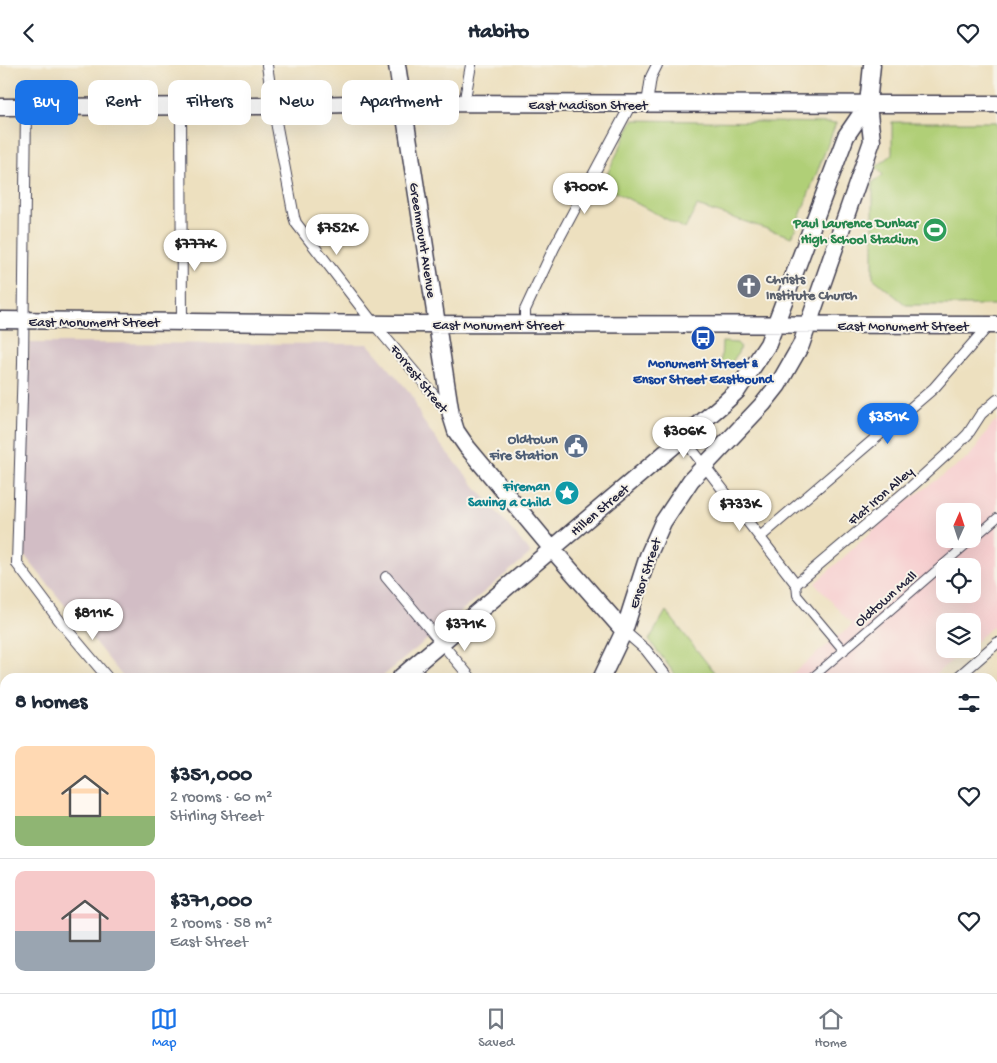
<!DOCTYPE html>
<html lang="en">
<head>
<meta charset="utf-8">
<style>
  body { margin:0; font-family:"Gochi Hand",sans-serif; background:#f6f6f7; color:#1f2937; height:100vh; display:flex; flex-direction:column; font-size:19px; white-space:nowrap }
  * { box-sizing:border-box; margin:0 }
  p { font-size:16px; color:#747a83 }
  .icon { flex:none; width:28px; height:28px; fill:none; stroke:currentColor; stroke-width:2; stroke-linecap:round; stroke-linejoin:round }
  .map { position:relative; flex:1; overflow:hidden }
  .panel { position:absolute; left:0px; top:608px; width:998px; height:321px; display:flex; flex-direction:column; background:#fff; border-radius:15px 15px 0 0; box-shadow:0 5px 20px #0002 }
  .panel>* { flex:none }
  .banner { position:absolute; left:15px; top:15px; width:500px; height:45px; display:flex; gap:10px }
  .needle { width:32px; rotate:3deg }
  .fabs { position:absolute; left:936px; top:438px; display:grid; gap:10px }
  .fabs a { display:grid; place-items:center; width:45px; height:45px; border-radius:10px; background:#fff; box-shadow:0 5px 20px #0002; font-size:25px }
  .price { position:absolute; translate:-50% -42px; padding:0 11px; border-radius:18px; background:#fff; color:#222; font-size:16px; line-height:32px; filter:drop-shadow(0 1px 2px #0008) }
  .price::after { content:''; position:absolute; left:50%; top:30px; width:15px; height:11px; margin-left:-8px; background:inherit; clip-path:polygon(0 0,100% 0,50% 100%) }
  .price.current { background:#1a73e8; color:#fff }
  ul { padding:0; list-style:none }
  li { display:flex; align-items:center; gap:15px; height:125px; padding:0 15px }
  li+li { border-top:1px solid #e0e1e3 }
  li span { display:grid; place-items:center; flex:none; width:140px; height:100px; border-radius:10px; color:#555 }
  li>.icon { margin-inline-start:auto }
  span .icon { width:60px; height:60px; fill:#fffc; stroke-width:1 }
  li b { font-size:21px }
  h2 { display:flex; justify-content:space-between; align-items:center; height:60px; padding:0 15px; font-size:21px }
  .chip { padding:0 18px; border-radius:10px; background:#fff; box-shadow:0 5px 20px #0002; font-size:18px; line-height:45px }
  .chip.current { background:#1a73e8; color:#fff }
  header { display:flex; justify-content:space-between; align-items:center; height:65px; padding:0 15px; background:#fff; font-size:22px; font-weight:700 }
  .tabs { display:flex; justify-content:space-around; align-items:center; height:70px; border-top:1px solid #e0e1e3; background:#fff; font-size:14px; color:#747a83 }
  .tabs a { display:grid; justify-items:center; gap:2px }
  .tabs .current { color:#1a73e8 }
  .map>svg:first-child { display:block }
  .built { fill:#f7cfd0; fill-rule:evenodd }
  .industrial { fill:#d2bdc5 }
  .green { fill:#b0cf77; stroke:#697859 }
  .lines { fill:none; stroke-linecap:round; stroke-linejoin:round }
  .pedestrian-casing { stroke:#403e4f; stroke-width:10 }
  .minor-casing { stroke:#403e4f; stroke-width:12 }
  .primary-casing { stroke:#403e4f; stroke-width:19 }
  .pedestrian { stroke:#fff; stroke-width:8 }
  .minor { stroke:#fff; stroke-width:10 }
  .primary { stroke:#fff; stroke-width:16 }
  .labels { text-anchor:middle; stroke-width:4; stroke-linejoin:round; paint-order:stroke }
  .street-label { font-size:14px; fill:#22223b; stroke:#f7f3e8 }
  .leisure-label { font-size:14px; font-weight:bold; fill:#27864d; stroke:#f7f3e8; text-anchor:end }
  .worship-label { font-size:14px; font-weight:bold; fill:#5b616d; stroke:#f7f3e8; text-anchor:start }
  .transit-label { font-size:14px; font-weight:bold; fill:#164399; stroke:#f7f3e8 }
  .service-label { font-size:14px; font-weight:bold; fill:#4e5e75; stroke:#f7f3e8; text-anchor:end }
  .culture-label { font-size:14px; font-weight:bold; fill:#0d838f; stroke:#f7f3e8; text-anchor:end }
</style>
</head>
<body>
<header><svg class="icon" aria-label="back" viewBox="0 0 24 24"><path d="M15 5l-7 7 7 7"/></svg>Habito<svg class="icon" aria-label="heart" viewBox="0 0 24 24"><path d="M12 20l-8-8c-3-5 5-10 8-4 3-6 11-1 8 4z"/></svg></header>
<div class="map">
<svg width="997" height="928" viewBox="0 0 997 928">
  <rect width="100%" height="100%" fill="#f7f3e8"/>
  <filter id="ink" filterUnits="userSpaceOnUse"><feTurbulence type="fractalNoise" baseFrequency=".02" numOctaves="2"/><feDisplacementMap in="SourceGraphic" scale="10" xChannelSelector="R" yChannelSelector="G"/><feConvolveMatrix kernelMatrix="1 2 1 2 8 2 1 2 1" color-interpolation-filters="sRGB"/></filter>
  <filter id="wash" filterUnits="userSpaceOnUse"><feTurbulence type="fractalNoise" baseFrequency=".0096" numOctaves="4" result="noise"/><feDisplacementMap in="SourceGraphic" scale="20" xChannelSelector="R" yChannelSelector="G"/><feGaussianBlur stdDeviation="1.12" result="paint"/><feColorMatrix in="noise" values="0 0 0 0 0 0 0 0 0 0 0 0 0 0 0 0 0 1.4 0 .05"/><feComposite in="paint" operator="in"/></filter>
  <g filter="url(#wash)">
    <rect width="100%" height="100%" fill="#ede0bf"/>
    <path class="built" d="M 997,355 L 997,558 L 973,579 L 972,556 L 945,556 L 945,584 L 966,584 L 932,612 L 788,612 L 852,560 L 815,518 L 900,441 L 969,392 L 991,361 ZM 945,446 L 972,446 L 972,474 L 945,474 ZM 945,501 L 972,501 L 972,529 L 945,529 Z"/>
    <path class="industrial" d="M 29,278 L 368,279 L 412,330 L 421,353 L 435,373 L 531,488 L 382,612 L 123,612 L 25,491 Z"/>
    <path class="green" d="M 633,55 L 836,58 L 792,172 L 697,141 L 685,164 L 602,120 Z
      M 892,57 L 997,57 L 997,240 L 906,240 L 873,213 L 873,117 L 883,110 L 876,102 L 892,90 Z
      M 722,277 L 737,278 L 740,281 L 738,288 L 727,305 L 721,299 Z
      M 666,546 L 718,612 L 677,612 L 649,575 Z"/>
  </g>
  <g filter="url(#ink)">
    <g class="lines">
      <defs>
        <path id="pedestrian" d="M 796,519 L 797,530 L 844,586
          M 813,612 L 997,453"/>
        <path id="minor" d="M 267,0 L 273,41 L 294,152 L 296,158 L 374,259 L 450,349
          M 464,39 L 471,0
          M 647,39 L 651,12 L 657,0
          M 181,40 L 182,257
          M 26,42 L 23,298 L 17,499 L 59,555 L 107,612
          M 525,259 L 525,245 L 554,183 L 631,39
          M 683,373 L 796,519 L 912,421 L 957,380 L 968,369 L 981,349 L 997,335
          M 760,472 L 934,323 L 989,260
          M 386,512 L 470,612
          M 624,566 L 646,585 L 667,612
          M 958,612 L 997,578
          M 0,756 L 5,762
          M 543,924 L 543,928
          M 870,928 L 870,924"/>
        <path id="primary" d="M 397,0 L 451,350 L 456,366 L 467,382 L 552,484 L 624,566
          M 0,42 L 273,41 L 387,38 L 997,39
          M 0,255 L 392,259 L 997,260
          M 401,612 L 723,339 L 737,326 L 768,279 L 846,71 L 868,39
          M 602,612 L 624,566 L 648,491 L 663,457 L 691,415 L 763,339 L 778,320 L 801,280 L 872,76 L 868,39 L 872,0
          M 992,905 L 997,905
          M 0,916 L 5,916
          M 566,924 L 588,928
          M 27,928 L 32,924
          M 431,928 L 436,924"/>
      </defs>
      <use href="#pedestrian" class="pedestrian-casing"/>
      <use href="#minor" class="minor-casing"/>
      <use href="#primary" class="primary-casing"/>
      <use href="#pedestrian" class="pedestrian"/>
      <use href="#minor" class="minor"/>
      <use href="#primary" class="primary"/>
    </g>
  </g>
  <defs>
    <symbol id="stadium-disc" viewBox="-11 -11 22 22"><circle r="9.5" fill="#2e9e5b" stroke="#f7f3e8"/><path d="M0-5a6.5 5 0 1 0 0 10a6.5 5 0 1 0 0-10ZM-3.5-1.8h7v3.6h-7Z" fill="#fff"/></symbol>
    <symbol id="church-disc" viewBox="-11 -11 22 22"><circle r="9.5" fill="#6b7280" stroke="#f7f3e8"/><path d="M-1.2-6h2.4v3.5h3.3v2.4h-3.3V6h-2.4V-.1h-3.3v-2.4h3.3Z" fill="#fff"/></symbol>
    <symbol id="bus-disc" viewBox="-11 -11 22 22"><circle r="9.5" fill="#1a4fb4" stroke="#f7f3e8"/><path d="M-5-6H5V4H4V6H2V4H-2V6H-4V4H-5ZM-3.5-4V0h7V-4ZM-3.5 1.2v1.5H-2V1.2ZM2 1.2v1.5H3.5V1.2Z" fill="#fff"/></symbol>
    <symbol id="civic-disc" viewBox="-11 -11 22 22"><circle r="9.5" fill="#5c6f8a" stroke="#f7f3e8"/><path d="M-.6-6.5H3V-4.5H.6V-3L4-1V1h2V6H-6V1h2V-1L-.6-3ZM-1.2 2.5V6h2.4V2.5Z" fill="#fff"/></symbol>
    <symbol id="sight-disc" viewBox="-11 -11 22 22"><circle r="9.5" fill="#0f9aa8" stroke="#f7f3e8"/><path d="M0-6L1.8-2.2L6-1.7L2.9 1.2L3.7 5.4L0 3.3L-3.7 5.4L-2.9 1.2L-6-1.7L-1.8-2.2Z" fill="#fff"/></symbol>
  </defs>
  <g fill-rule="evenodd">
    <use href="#stadium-disc" x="921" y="151" width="28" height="28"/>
    <use href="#church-disc" x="735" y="207" width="28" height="28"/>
    <use href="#bus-disc" x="689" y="259" width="28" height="28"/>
    <use href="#civic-disc" x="562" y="367" width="28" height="28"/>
    <use href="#sight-disc" x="553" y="414" width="28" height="28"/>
  </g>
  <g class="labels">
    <g class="street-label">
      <text x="588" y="44">East Madison Street</text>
      <text transform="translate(424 175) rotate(81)" y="5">Greenmount Avenue</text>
      <text x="94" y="261">East Monument Street</text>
      <text x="498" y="264">East Monument Street</text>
      <text x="903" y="265">East Monument Street</text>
      <text transform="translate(420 313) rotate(51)" y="5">Forrest Street</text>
      <text transform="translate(880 430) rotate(-41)" y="5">Flat Iron Alley</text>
      <text transform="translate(599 444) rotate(-40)" y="5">Hillen Street</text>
      <text transform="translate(644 508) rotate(-71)" y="5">Ensor Street</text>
      <text transform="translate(885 533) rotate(-41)" y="5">Oldtown Mall</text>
    </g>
    <g class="leisure-label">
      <text x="918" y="162">Paul Laurence Dunbar<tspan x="918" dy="16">High School Stadium</tspan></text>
    </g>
    <g class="worship-label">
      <text x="766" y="218">Christs<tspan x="766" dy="16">Institute Church</tspan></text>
    </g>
    <g class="transit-label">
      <text x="703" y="302">Monument Street &amp;<tspan x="703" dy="16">Ensor Street Eastbound</tspan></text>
    </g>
    <g class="service-label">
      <text x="558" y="378">Oldtown<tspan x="558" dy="16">Fire Station</tspan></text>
    </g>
    <g class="culture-label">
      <text x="550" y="425">Fireman<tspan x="550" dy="16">Saving a Child</tspan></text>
    </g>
  </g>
</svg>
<div class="fabs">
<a><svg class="needle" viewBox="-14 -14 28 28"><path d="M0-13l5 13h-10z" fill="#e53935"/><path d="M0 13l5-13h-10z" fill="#747a83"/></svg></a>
<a><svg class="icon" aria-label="locate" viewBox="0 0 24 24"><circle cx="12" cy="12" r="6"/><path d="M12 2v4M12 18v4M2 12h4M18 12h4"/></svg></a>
<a><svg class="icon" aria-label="layers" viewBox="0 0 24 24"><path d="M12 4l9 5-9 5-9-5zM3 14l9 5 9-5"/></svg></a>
</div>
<b class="price" style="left:585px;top:150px">$700K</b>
<b class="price" style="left:337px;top:191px">$752K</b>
<b class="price" style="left:195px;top:207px">$777K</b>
<b class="price current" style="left:888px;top:380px">$351K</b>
<b class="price" style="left:684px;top:394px">$306K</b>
<b class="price" style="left:740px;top:467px">$733K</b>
<b class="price" style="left:93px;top:576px">$811K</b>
<b class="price" style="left:465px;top:587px">$371K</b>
<div class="banner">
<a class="chip current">Buy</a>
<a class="chip">Rent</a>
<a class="chip">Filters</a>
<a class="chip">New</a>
<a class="chip">Apartment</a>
</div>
<section class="panel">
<h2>8 homes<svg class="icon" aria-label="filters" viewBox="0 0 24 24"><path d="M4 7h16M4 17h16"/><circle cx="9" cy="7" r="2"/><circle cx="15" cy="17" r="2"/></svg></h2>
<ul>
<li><span style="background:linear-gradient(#ffd9b3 70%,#8fb573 0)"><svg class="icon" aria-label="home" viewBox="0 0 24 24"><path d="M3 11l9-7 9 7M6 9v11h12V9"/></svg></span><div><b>$351,000</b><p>2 rooms · 60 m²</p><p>Stirling Street</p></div><svg class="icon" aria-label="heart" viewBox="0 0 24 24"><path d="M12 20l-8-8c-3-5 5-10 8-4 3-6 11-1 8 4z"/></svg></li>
<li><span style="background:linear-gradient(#f6c9c9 60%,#9aa5b1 0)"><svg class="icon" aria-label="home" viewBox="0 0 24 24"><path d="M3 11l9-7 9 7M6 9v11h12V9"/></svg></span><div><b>$371,000</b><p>2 rooms · 58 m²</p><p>East Street</p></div><svg class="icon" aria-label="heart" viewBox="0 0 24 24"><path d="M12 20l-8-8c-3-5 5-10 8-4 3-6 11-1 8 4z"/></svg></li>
</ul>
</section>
</div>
<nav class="tabs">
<a class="current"><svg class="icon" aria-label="map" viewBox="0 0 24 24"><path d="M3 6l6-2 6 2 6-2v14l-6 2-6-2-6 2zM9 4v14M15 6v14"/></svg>Map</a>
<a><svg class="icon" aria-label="saved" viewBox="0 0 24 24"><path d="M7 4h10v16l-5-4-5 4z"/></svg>Saved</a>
<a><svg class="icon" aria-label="home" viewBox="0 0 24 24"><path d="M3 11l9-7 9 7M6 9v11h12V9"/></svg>Home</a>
</nav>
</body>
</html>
